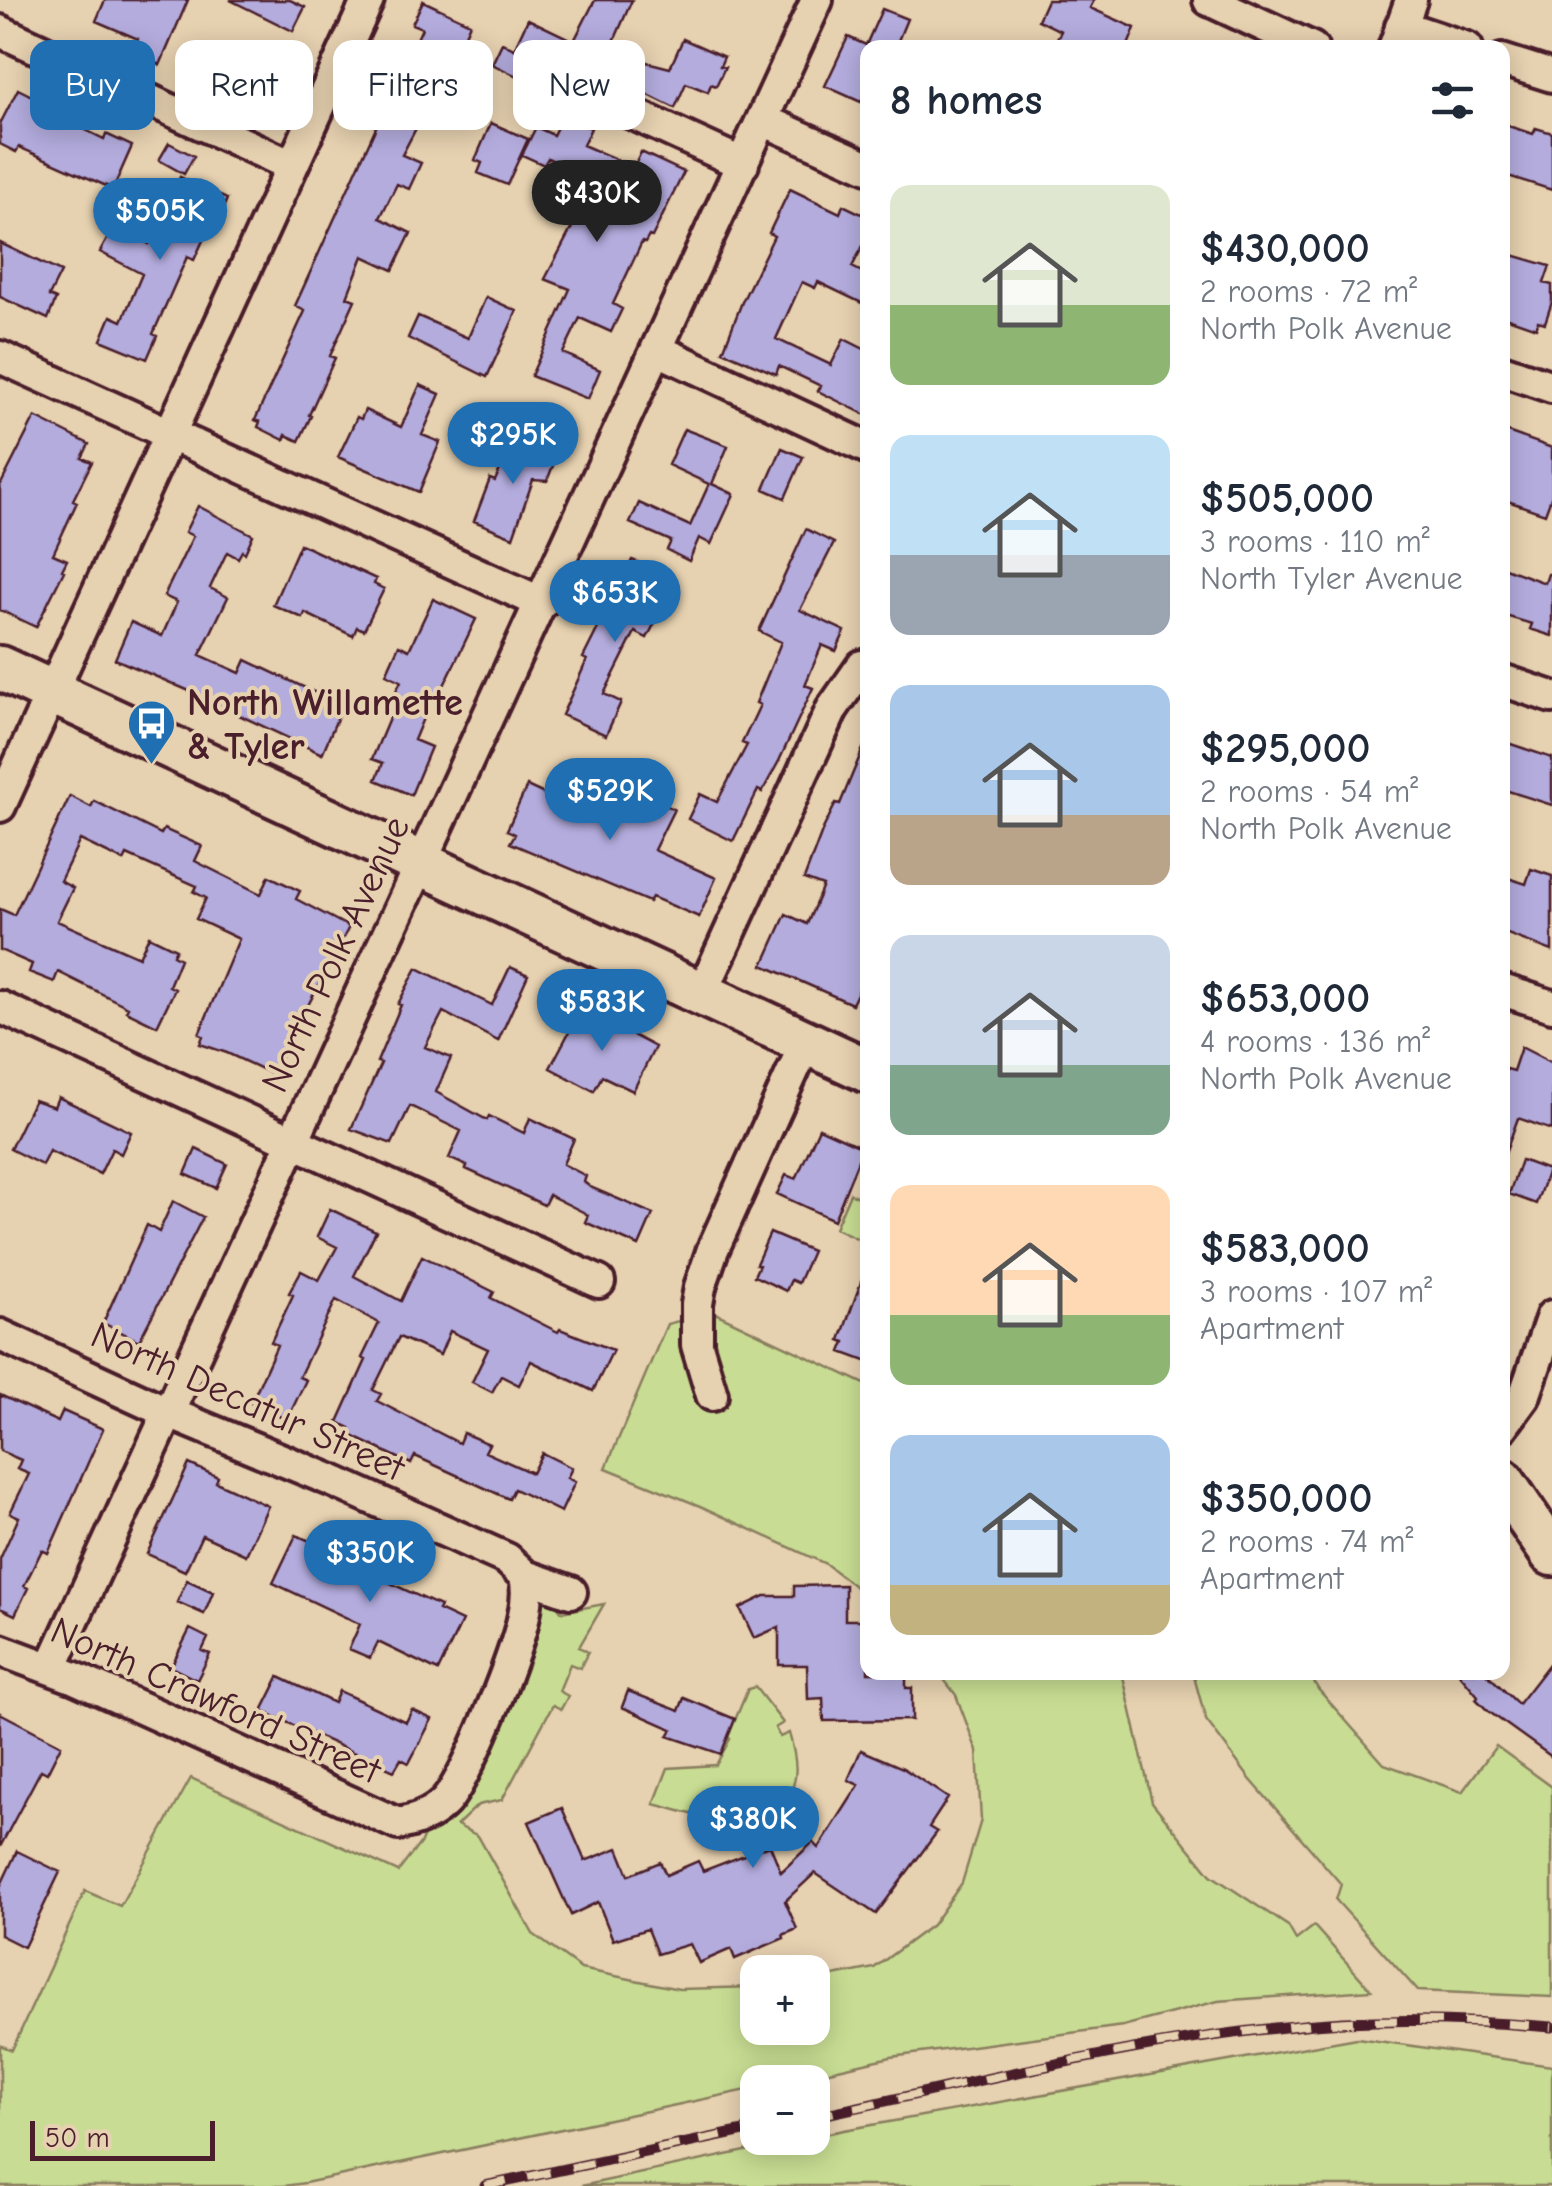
<!DOCTYPE html>
<html lang="en">
<head>
<meta charset="utf-8">
<style>
  body { margin:0; font-family:"Comic Neue",sans-serif; background:#f6f6f7; color:#1f2937; height:100vh; display:flex; flex-direction:column; font-size:38px; white-space:nowrap }
  * { box-sizing:border-box; margin:0 }
  p { font-size:32px; color:#747a83 }
  .icon { flex:none; width:55px; height:55px; fill:none; stroke:currentColor; stroke-width:2; stroke-linecap:round; stroke-linejoin:round }
  .map { position:relative; flex:1; overflow:hidden }
  .side { position:absolute; left:860px; top:40px; width:650px; height:1640px; display:flex; flex-direction:column; background:#fff; border-radius:20px; box-shadow:0 5px 25px #0003 }
  .side>* { flex:none }
  .hud { position:absolute; left:30px; top:40px; width:680px; height:90px; display:flex; gap:20px }
  .fabs { position:absolute; left:740px; top:1955px; display:grid; gap:20px }
  .fabs a { display:grid; place-items:center; width:90px; height:90px; border-radius:20px; background:#fff; box-shadow:0 5px 25px #0003; font-size:50px }
  .scale { position:absolute; left:30px; bottom:25px; width:185px; box-sizing:border-box; padding-left:10px; border:5px solid #4a1f2b; border-top:0; font-size:28px; line-height:35px; white-space:nowrap; color:#4a1f2b; -webkit-text-stroke:8px #e6d1b0; paint-order:stroke }
  .price { position:absolute; translate:-50% -85px; padding:0 22px; border-radius:35px; background:#1f6fb2; color:#fff; font-size:32px; line-height:65px; filter:drop-shadow(0 2px 5px #0008) }
  .price::after { content:''; position:absolute; left:50%; top:60px; width:30px; height:22px; margin-left:-15px; background:inherit; clip-path:polygon(0 0,100% 0,50% 100%) }
  .price.selected { background:#222; color:#fff }
  ul { padding:0; list-style:none }
  li { display:flex; align-items:center; gap:30px; height:250px; padding:0 30px }
  li span { display:grid; place-items:center; flex:none; width:280px; height:200px; border-radius:20px; color:#555 }
  li>.icon { margin-inline-start:auto }
  span .icon { width:120px; height:120px; fill:#fffc; stroke-width:1 }
  li b { font-size:42px }
  h2 { display:flex; justify-content:space-between; align-items:center; height:120px; padding:0 30px; font-size:42px }
  .chip { padding:0 35px; border-radius:20px; background:#fff; box-shadow:0 5px 25px #0003; font-size:35px; line-height:90px }
  .chip.selected { background:#1f6fb2; color:#fff }
  .map>svg:first-child { display:block }
  .green { fill:#c8dd93; stroke:#897e5f; stroke-width:2.5 }
  .building { fill:#b3acdd; stroke:#4a1f2b; stroke-width:2.5 }
  .lines { fill:none; stroke-linecap:round; stroke-linejoin:round }
  .minor-casing { stroke:#4a1f2b; stroke-width:38 }
  .secondary-casing { stroke:#4a1f2b; stroke-width:50 }
  .minor { stroke:#e6d1b0; stroke-width:30 }
  .secondary { stroke:#e6d1b0; stroke-width:42 }
  .rail-casing { stroke:#4a1f2b; stroke-width:11 }
  .rail { stroke:#e6d1b0; stroke-width:8; stroke-dasharray:22; stroke-linecap:butt }
  .labels { text-anchor:middle; stroke-width:8; stroke-linejoin:round; paint-order:stroke }
  .poi-label { font-size:38px; font-weight:bold; fill:#4a1f2b; stroke:#e6d1b0; text-anchor:start }
  .street-label { font-size:38px; fill:#4a1f2b; stroke:#e6d1b0 }
</style>
</head>
<body>
<div class="map">
<svg width="1552" height="2186" viewBox="0 0 1552 2186">
  <rect width="100%" height="100%" fill="#e6d1b0"/>
  <filter id="ink" filterUnits="userSpaceOnUse"><feTurbulence type="fractalNoise" baseFrequency=".01" numOctaves="2"/><feDisplacementMap in="SourceGraphic" scale="20" xChannelSelector="R" yChannelSelector="G"/><feConvolveMatrix kernelMatrix="1 2 1 2 8 2 1 2 1" color-interpolation-filters="sRGB"/></filter>
  <g filter="url(#ink)">
    <path class="green" d="M 850,1193 L 867,1202 L 867,1243 L 835,1228 Z
      M 713,1312 L 867,1385 L 867,1596 L 826,1564 L 700,1506 L 606,1468 L 667,1324 Z
      M 549,1595 L 562,1612 L 604,1604 L 579,1647 L 588,1652 L 580,1668 L 570,1664 L 559,1691 L 568,1696 L 561,1709 L 553,1705 L 502,1800 L 478,1805 L 457,1825 L 478,1836 L 533,1934 L 581,1969 L 679,1989 L 757,1987 L 758,2028 L 812,2028 L 813,1980 L 874,1968 L 932,1925 L 962,1883 L 981,1820 L 977,1751 L 956,1695 L 939,1673 L 1122,1672 L 1152,1802 L 1211,1875 L 1288,1926 L 1296,1940 L 1314,1926 L 1371,1990 L 1218,2001 L 1123,2026 L 891,2057 L 781,2082 L 758,2082 L 757,2088 L 305,2183 L 284,2186 L 0,2186 L 0,2045 L 12,2050 L 85,1891 L 120,1906 L 191,1778 L 398,1872 L 421,1842 L 536,1596 Z
      M 1193,1673 L 1309,1673 L 1318,1689 L 1384,1764 L 1462,1792 L 1496,1746 L 1552,1787 L 1552,1997 L 1418,1991 L 1336,1900 L 1341,1884 L 1250,1779 L 1206,1720 Z
      M 755,1687 L 783,1723 L 775,1728 L 780,1737 L 789,1733 C 796,1757 801,1780 785,1802 L 778,1793 L 770,1800 L 776,1809 C 737,1833 695,1814 654,1804 L 668,1768 L 716,1765 L 730,1739 L 728,1737 L 748,1689 Z
      M 1357,2038 L 1552,2066 L 1552,2186 L 581,2186 L 844,2130 Z"/>
    <path class="building" d="M 105,0 L 188,0 L 160,65 L 132,53 L 138,39 L 96,21 Z
      M 230,0 L 290,0 L 305,7 L 293,31 Z
      M 595,0 L 632,0 L 611,48 L 599,43 L 594,52 L 573,43 Z
      M 1047,0 L 1094,0 L 1090,8 L 1135,28 L 1127,48 L 1071,48 L 1056,40 L 1061,31 L 1038,20 Z
      M 423,1 L 470,23 L 436,100 L 432,98 L 402,155 L 421,163 L 409,189 L 397,184 L 380,218 L 411,233 L 393,270 L 363,256 L 347,297 L 355,300 L 330,356 L 335,358 L 309,415 L 311,416 L 299,441 L 286,435 L 284,440 L 258,427 L 260,422 L 255,420 L 305,311 L 295,306 L 376,127 L 373,125 L 390,92 L 393,93 L 422,28 L 412,24 Z
      M 882,9 L 907,19 L 895,48 L 868,48 L 868,88 L 861,102 L 825,86 L 848,37 L 866,45 Z
      M 528,19 L 570,39 L 560,62 L 553,59 L 546,67 L 537,62 L 527,81 L 492,64 L 502,43 L 514,49 Z
      M 683,39 L 724,57 L 720,66 L 725,67 L 716,86 L 711,84 L 708,92 L 686,83 L 675,108 L 628,85 L 639,60 L 670,68 Z
      M 214,50 L 277,81 L 266,105 L 244,95 L 241,103 L 198,82 Z
      M 18,89 L 42,101 L 39,107 L 104,139 L 106,134 L 132,146 L 113,189 L 19,147 L 16,152 L 0,144 L 0,124 Z
      M 563,115 L 591,128 L 583,145 L 634,167 L 641,152 L 684,172 L 652,237 L 649,236 L 645,243 L 642,242 L 613,304 L 622,309 L 611,332 L 580,318 L 563,353 L 600,370 L 588,399 L 531,376 L 570,289 L 545,279 L 581,210 L 603,221 L 620,185 L 574,165 L 572,169 L 548,158 L 544,165 L 522,155 L 536,127 L 553,135 Z
      M 491,123 L 528,139 L 507,185 L 478,173 L 482,163 L 475,160 Z
      M 1502,124 L 1533,134 L 1536,128 L 1552,133 L 1552,190 L 1502,174 Z
      M 169,143 L 194,156 L 184,174 L 159,160 Z
      M 180,177 L 227,199 L 216,225 L 211,223 L 194,260 L 187,257 L 153,334 L 157,336 L 147,359 L 101,340 L 111,316 L 122,321 L 142,274 L 100,252 L 115,225 L 149,244 Z
      M 790,189 L 840,213 L 843,205 L 868,217 L 868,236 L 852,267 L 868,275 L 868,306 L 818,282 L 815,288 L 802,282 L 776,339 L 831,365 L 844,339 L 868,351 L 868,416 L 818,391 L 821,386 L 779,366 L 776,374 L 723,351 L 742,302 L 774,236 L 769,233 Z
      M 0,243 L 61,272 L 49,296 L 56,299 L 48,319 L 0,297 Z
      M 1502,252 L 1550,266 L 1544,283 L 1552,285 L 1552,302 L 1545,323 L 1538,321 L 1536,328 L 1502,316 Z
      M 486,297 L 517,311 L 487,377 L 408,338 L 418,316 L 468,338 Z
      M 420,385 L 440,394 L 422,435 L 440,442 L 419,492 L 338,457 L 357,417 L 361,419 L 365,410 L 401,427 Z
      M 35,417 L 89,444 L 82,458 L 92,462 L 73,500 L 77,502 L 53,554 L 67,560 L 62,570 L 64,571 L 36,627 L 0,610 L 0,486 Z
      M 684,429 L 728,446 L 712,484 L 734,494 L 711,544 L 699,538 L 689,561 L 667,550 L 671,541 L 630,523 L 639,503 L 690,526 L 709,484 L 668,465 Z
      M 1502,430 L 1552,448 L 1552,495 L 1545,514 L 1502,499 Z
      M 514,437 L 551,454 L 549,460 L 554,463 L 547,481 L 533,480 L 513,537 L 474,521 L 490,479 L 495,481 Z
      M 782,448 L 803,457 L 785,498 L 764,489 Z
      M 198,506 L 253,535 L 245,553 L 242,551 L 238,558 L 227,552 L 210,588 L 228,597 L 200,655 L 240,673 L 246,660 L 318,694 L 319,689 L 345,700 L 322,754 L 224,708 L 221,715 L 197,704 L 201,696 L 115,659 L 131,622 L 162,636 L 177,602 L 164,596 L 193,536 L 185,532 Z
      M 806,529 L 834,543 L 800,610 L 845,631 L 836,651 L 822,645 L 805,685 L 813,688 L 779,761 L 762,792 L 758,790 L 733,841 L 688,819 L 700,794 L 717,802 L 747,745 L 742,743 L 760,705 L 756,703 L 781,642 L 759,631 Z
      M 300,544 L 376,579 L 374,584 L 384,589 L 364,630 L 357,627 L 353,636 L 305,613 L 303,618 L 273,605 Z
      M 632,560 L 671,576 L 654,607 L 661,611 L 647,638 L 635,632 L 604,694 L 621,702 L 606,735 L 562,715 L 587,660 L 583,658 Z
      M 1502,567 L 1545,583 L 1548,574 L 1552,574 L 1552,636 L 1530,629 L 1532,624 L 1502,615 Z
      M 433,599 L 476,619 L 436,702 L 431,699 L 414,740 L 431,747 L 411,795 L 376,780 L 383,763 L 372,759 L 399,695 L 395,693 L 401,681 L 386,674 L 399,645 L 409,650 Z
      M 867,739 L 868,971 L 852,1004 L 763,965 L 786,914 L 807,924 L 823,886 L 804,879 L 823,829 L 836,803 L 840,804 Z
      M 1502,741 L 1552,758 L 1552,805 L 1502,789 Z
      M 570,778 L 614,800 L 621,785 L 674,809 L 654,850 L 716,878 L 699,917 L 652,897 L 649,902 L 510,843 L 515,834 L 507,830 L 527,786 L 559,801 Z
      M 70,796 L 91,807 L 94,801 L 161,834 L 164,829 L 202,846 L 195,861 L 261,894 L 269,876 L 300,891 L 296,899 L 349,927 L 272,1074 L 227,1053 L 200,1044 L 203,1036 L 199,1034 L 239,939 L 196,919 L 206,898 L 194,892 L 197,886 L 127,855 L 124,861 L 80,840 L 60,881 L 73,888 L 57,921 L 139,957 L 149,936 L 176,949 L 173,955 L 180,959 L 169,986 L 175,989 L 157,1026 L 126,1011 L 128,1007 L 58,972 L 54,982 L 29,972 L 32,964 L 0,950 L 0,909 L 14,915 Z
      M 1531,869 L 1552,876 L 1552,951 L 1502,932 L 1502,876 L 1526,884 Z
      M 510,967 L 528,975 L 498,1041 L 443,1012 L 425,1047 L 451,1058 L 436,1092 L 487,1120 L 489,1116 L 524,1133 L 530,1118 L 574,1139 L 563,1164 L 586,1176 L 584,1182 L 590,1187 L 653,1214 L 639,1246 L 585,1222 L 588,1215 L 583,1212 L 549,1195 L 544,1205 L 466,1169 L 467,1166 L 449,1158 L 461,1131 L 410,1106 L 392,1144 L 351,1129 L 381,1063 L 377,1062 L 401,1005 L 398,1004 L 417,968 L 492,1005 Z
      M 582,1008 L 655,1047 L 633,1091 L 602,1076 L 594,1091 L 550,1068 Z
      M 1521,1047 L 1552,1063 L 1552,1130 L 1518,1118 L 1505,1154 L 1502,1154 L 1502,1080 L 1506,1069 L 1513,1071 Z
      M 58,1097 L 131,1132 L 121,1154 L 112,1149 L 100,1174 L 49,1151 L 42,1165 L 10,1149 L 34,1100 L 54,1107 Z
      M 819,1128 L 863,1148 L 834,1220 L 777,1194 L 786,1175 L 796,1179 Z
      M 196,1149 L 227,1164 L 216,1188 L 185,1174 Z
      M 1521,1160 L 1548,1170 L 1536,1204 L 1509,1194 Z
      M 173,1201 L 203,1217 L 139,1341 L 103,1323 L 147,1225 L 159,1232 Z
      M 330,1209 L 376,1231 L 354,1276 L 401,1301 L 422,1256 L 494,1292 L 491,1298 L 558,1332 L 560,1329 L 613,1350 L 593,1391 L 531,1361 L 519,1385 L 501,1376 L 492,1392 L 472,1382 L 488,1349 L 450,1331 L 440,1355 L 399,1337 L 373,1390 L 381,1394 L 377,1401 L 459,1443 L 463,1433 L 489,1444 L 485,1452 L 532,1473 L 542,1453 L 572,1468 L 567,1478 L 575,1482 L 561,1512 L 514,1489 L 509,1499 L 415,1456 L 411,1464 L 348,1434 L 350,1428 L 338,1422 L 366,1360 L 362,1358 L 379,1323 L 336,1300 L 299,1377 L 306,1380 L 287,1420 L 251,1403 L 277,1345 L 271,1342 L 293,1295 L 289,1293 L 301,1271 L 319,1280 L 337,1247 L 317,1237 Z
      M 770,1233 L 812,1251 L 798,1283 L 791,1280 L 786,1291 L 754,1276 L 759,1265 L 756,1264 Z
      M 865,1271 L 868,1272 L 868,1362 L 841,1352 L 845,1342 L 840,1340 Z
      M 0,1395 L 58,1422 L 63,1411 L 103,1429 L 48,1553 L 42,1550 L 24,1586 L 28,1588 L 15,1615 L 0,1608 L 0,1559 L 19,1517 L 10,1513 L 29,1474 L 17,1469 L 21,1460 L 0,1451 Z
      M 189,1464 L 218,1477 L 216,1482 L 268,1506 L 246,1555 L 202,1535 L 185,1571 L 147,1554 Z
      M 296,1535 L 324,1547 L 321,1554 L 361,1573 L 365,1564 L 391,1576 L 388,1582 L 440,1606 L 438,1610 L 462,1621 L 438,1671 L 378,1642 L 370,1658 L 349,1649 L 360,1624 L 273,1583 Z
      M 187,1580 L 213,1592 L 204,1614 L 177,1602 Z
      M 845,1585 L 845,1620 L 868,1620 L 868,1672 L 906,1672 L 906,1688 L 912,1688 L 912,1720 L 824,1721 L 823,1698 L 808,1699 L 807,1665 L 779,1665 L 779,1627 L 754,1638 L 740,1608 L 765,1596 L 794,1596 L 794,1586 Z
      M 190,1629 L 208,1638 L 202,1651 L 210,1654 L 197,1680 L 171,1667 Z
      M 1552,1660 L 1552,1757 L 1488,1711 L 1476,1699 L 1478,1696 L 1458,1672 L 1485,1672 L 1518,1704 Z
      M 279,1677 L 334,1703 L 339,1691 L 406,1722 L 412,1710 L 432,1719 L 409,1763 L 401,1759 L 394,1771 L 262,1711 Z
      M 628,1691 L 679,1711 L 684,1698 L 735,1719 L 721,1754 L 668,1736 L 672,1729 L 622,1707 Z
      M 0,1713 L 61,1745 L 47,1773 L 41,1770 L 0,1847 Z
      M 861,1750 L 903,1768 L 948,1798 L 929,1827 L 937,1832 L 876,1914 L 815,1873 L 785,1901 L 797,1929 L 783,1935 L 784,1938 L 735,1959 L 731,1949 L 699,1963 L 690,1944 L 657,1954 L 647,1929 L 613,1940 L 598,1902 L 571,1915 L 529,1822 L 562,1808 L 585,1861 L 618,1848 L 629,1875 L 660,1862 L 666,1875 L 698,1861 L 703,1871 L 770,1845 L 781,1872 L 813,1842 L 819,1848 L 859,1785 L 848,1780 Z
      M 17,1851 L 60,1872 L 24,1947 L 0,1935 L 0,1887 Z"/>
    <g class="lines">
      <defs>
        <path id="minor" d="M 1209,0 L 1312,48
          M 1401,26 L 1467,48
          M 0,31 L 292,166
          M 1394,48 L 1411,0
          M 1502,60 L 1552,76
          M 559,80 L 743,164
          M 763,120 L 868,167
          M 658,350 L 868,448
          M 0,357 L 542,603
          M 1502,370 L 1552,387
          M 1502,680 L 1552,697
          M 0,806 L 368,0
          M 1502,990 L 1552,1006
          M 702,993 L 832,709 L 862,666
          M 0,1007 L 599,1282
          M 0,1335 L 169,1413 L 333,1481 L 507,1559 L 525,1576 L 571,1592
          M 712,1395 L 697,1345 L 697,1304 L 700,1287 L 713,1249 L 806,1042
          M 1502,1427 L 1524,1397 L 1552,1316
          M 0,1650 L 75,1678 L 398,1824 C 416,1821 433,1815 446,1801 C 469,1774 517,1651 524,1615 C 527,1602 528,1589 525,1576
          M 51,1668 L 817,0"/>
        <path id="secondary" d="M 0,668 L 868,1071
          M 1502,1480 L 1552,1554"/>
      </defs>
      <use href="#minor" class="minor-casing"/>
      <use href="#secondary" class="secondary-casing"/>
      <use href="#minor" class="minor"/>
      <use href="#secondary" class="secondary"/>
      <defs>
        <path id="rail" d="M 812,2117 C 969,2084 1126,2043 1285,2027 C 1374,2017 1463,2020 1552,2027
          M 485,2186 L 758,2128"/>
      </defs>
      <use href="#rail" class="rail-casing"/>
      <use href="#rail" class="rail"/>
    </g>
  </g>
  <defs>
    <symbol id="bus-pin" viewBox="-11 -11 22 30"><path d="M0 17L-7.5 6A9.5 9.5 0 1 1 7.5 6Z" fill="#1f6fb2" stroke="#e6d1b0"/><path d="M-5-6H5V4H4V6H2V4H-2V6H-4V4H-5ZM-3.5-4V0h7V-4ZM-3.5 1.2v1.5H-2V1.2ZM2 1.2v1.5H3.5V1.2Z" fill="#fff"/></symbol>
  </defs>
  <g fill-rule="evenodd">
    <use href="#bus-pin" x="124" y="696" width="55" height="75"/>
  </g>
  <g class="labels">
    <g class="poi-label">
      <text x="187" y="715">North Willamette<tspan x="187" dy="44">&amp; Tyler</tspan></text>
    </g>
    <g class="street-label">
      <text transform="translate(335 954) rotate(-65)" y="13">North Polk Avenue</text>
      <text transform="translate(248 1401) rotate(24)" y="13">North Decatur Street</text>
      <text transform="translate(216 1700) rotate(24)" y="13">North Crawford Street</text>
    </g>
  </g>
</svg>
<div class="fabs">
<a>+</a>
<a>−</a>
</div>
<div class="scale">50 m</div>
<b class="price selected" style="left:597px;top:245px">$430K</b>
<b class="price" style="left:160px;top:263px">$505K</b>
<b class="price" style="left:513px;top:487px">$295K</b>
<b class="price" style="left:615px;top:645px">$653K</b>
<b class="price" style="left:610px;top:843px">$529K</b>
<b class="price" style="left:602px;top:1054px">$583K</b>
<b class="price" style="left:370px;top:1605px">$350K</b>
<b class="price" style="left:753px;top:1871px">$380K</b>
<div class="hud">
<a class="chip selected">Buy</a>
<a class="chip">Rent</a>
<a class="chip">Filters</a>
<a class="chip">New</a>
</div>
<section class="side">
<h2>8 homes<svg class="icon" aria-label="filters" viewBox="0 0 24 24"><path d="M4 7h16M4 17h16"/><circle cx="9" cy="7" r="2"/><circle cx="15" cy="17" r="2"/></svg></h2>
<ul>
<li><span style="background:linear-gradient(#dfe7d0 60%,#8fb573 0)"><svg class="icon" aria-label="home" viewBox="0 0 24 24"><path d="M3 11l9-7 9 7M6 9v11h12V9"/></svg></span><div><b>$430,000</b><p>2 rooms · 72 m²</p><p>North Polk Avenue</p></div></li>
<li><span style="background:linear-gradient(#bfe0f5 60%,#9aa5b1 0)"><svg class="icon" aria-label="home" viewBox="0 0 24 24"><path d="M3 11l9-7 9 7M6 9v11h12V9"/></svg></span><div><b>$505,000</b><p>3 rooms · 110 m²</p><p>North Tyler Avenue</p></div></li>
<li><span style="background:linear-gradient(#a9c7e8 65%,#b9a48a 0)"><svg class="icon" aria-label="home" viewBox="0 0 24 24"><path d="M3 11l9-7 9 7M6 9v11h12V9"/></svg></span><div><b>$295,000</b><p>2 rooms · 54 m²</p><p>North Polk Avenue</p></div></li>
<li><span style="background:linear-gradient(#c9d6e8 65%,#7fa58c 0)"><svg class="icon" aria-label="home" viewBox="0 0 24 24"><path d="M3 11l9-7 9 7M6 9v11h12V9"/></svg></span><div><b>$653,000</b><p>4 rooms · 136 m²</p><p>North Polk Avenue</p></div></li>
<li><span style="background:linear-gradient(#ffd9b3 65%,#8fb573 0)"><svg class="icon" aria-label="home" viewBox="0 0 24 24"><path d="M3 11l9-7 9 7M6 9v11h12V9"/></svg></span><div><b>$583,000</b><p>3 rooms · 107 m²</p><p>Apartment</p></div></li>
<li><span style="background:linear-gradient(#a9c7e8 75%,#c2b280 0)"><svg class="icon" aria-label="home" viewBox="0 0 24 24"><path d="M3 11l9-7 9 7M6 9v11h12V9"/></svg></span><div><b>$350,000</b><p>2 rooms · 74 m²</p><p>Apartment</p></div></li>
</ul>
</section>
</div>
</body>
</html>
